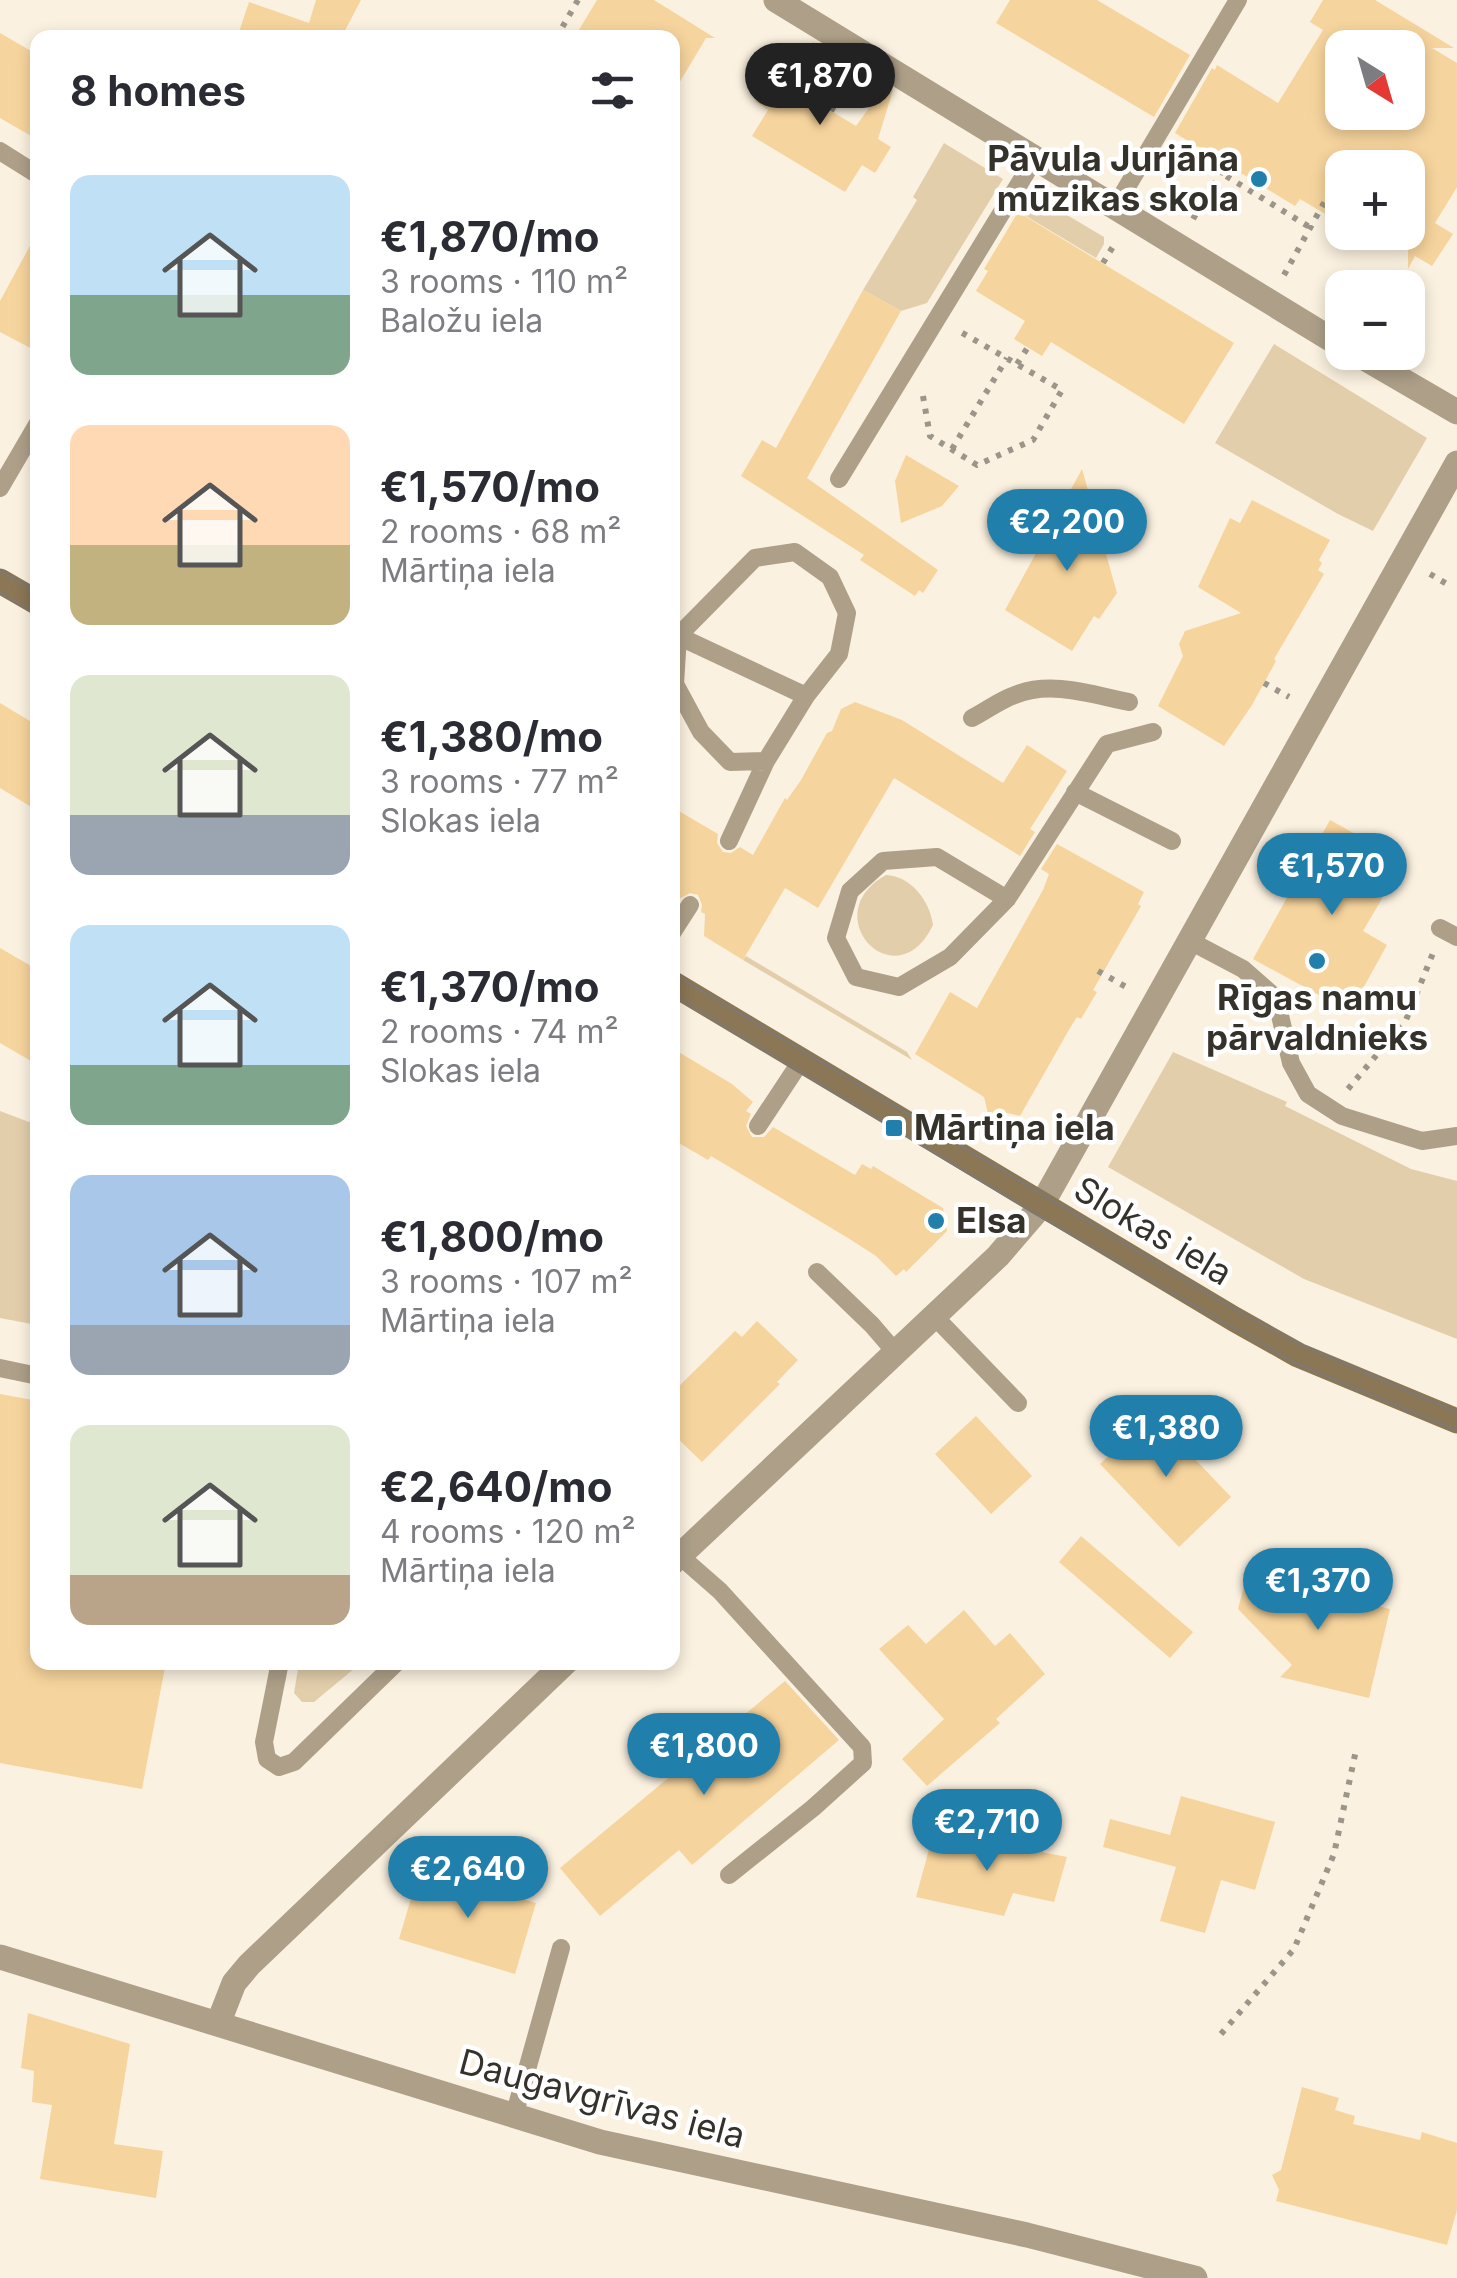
<!DOCTYPE html>
<html lang="en">
<head>
<meta charset="utf-8">
<style>
  body { margin:0; font-family:Inter,sans-serif; background:#f7f7f7; color:#2b2b33; height:100vh; display:flex; flex-direction:column; font-size:38px; white-space:nowrap }
  * { box-sizing:border-box; margin:0 }
  p { font-size:32px; color:#7c7c81 }
  .icon { flex:none; width:55px; height:55px; fill:none; stroke:currentColor; stroke-width:2; stroke-linecap:round; stroke-linejoin:round }
  .map { position:relative; flex:1; overflow:hidden }
  .side { position:absolute; left:30px; top:30px; width:650px; height:1640px; display:flex; flex-direction:column; background:#fff; border-radius:20px; box-shadow:0 5px 15px #0003 }
  .side>* { flex:none }
  .needle { width:65px; rotate:143deg }
  .controls { position:absolute; left:1325px; top:30px; display:grid; gap:20px }
  .controls a { display:grid; place-items:center; width:100px; height:100px; border-radius:20px; background:#fff; box-shadow:0 5px 15px #0003; font-size:50px }
  .price { position:absolute; translate:-50% -85px; padding:0 22px; border-radius:35px; background:#217fac; color:#fff; font-size:32px; line-height:65px; filter:drop-shadow(0 2px 5px #0008) }
  .price::after { content:''; position:absolute; left:50%; top:60px; width:30px; height:22px; margin-left:-15px; background:inherit; clip-path:polygon(0 0,100% 0,50% 100%) }
  .price.selected { background:#222; color:#fff }
  ul { padding:0; list-style:none }
  li { display:flex; align-items:center; gap:30px; height:250px; padding:0 40px }
  li span { display:grid; place-items:center; flex:none; width:280px; height:200px; border-radius:20px; color:#555 }
  li>.icon { margin-inline-start:auto }
  span .icon { width:120px; height:120px; fill:#fffc; stroke-width:1 }
  li b { font-size:42px }
  h2 { display:flex; justify-content:space-between; align-items:center; height:120px; padding:0 40px; font-size:42px }
  .map>svg:first-child { display:block }
  .green { fill:#e3ceac }
  .building { fill:#f6d49d; fill-rule:evenodd }
  .lines { fill:none; stroke-linecap:round; stroke-linejoin:round }
  .path { stroke:#9c9589; stroke-width:6; stroke-dasharray:5 8; stroke-linecap:butt }
  .lane { stroke:#ad9f88; stroke-width:18 }
  .street { stroke:#ad9f88; stroke-width:25 }
  .secondary { stroke:#8b7655; stroke-width:25 }
  .tram { stroke:#7f796f; stroke-width:2.5 }
  .poi-dot { fill:#217fac; stroke:#fff; stroke-width:4 }
  .labels { text-anchor:middle; stroke-width:9; stroke-linejoin:round; paint-order:stroke }
  .poi-label { font-size:35px; font-weight:bold; fill:#35312b; stroke:#fff; text-anchor:start }
  .street-label { font-size:35px; fill:#35312b; stroke:#fff }
</style>
</head>
<body>
<div class="map">
<svg width="1457" height="2278" viewBox="0 0 1457 2278">
  <rect width="100%" height="100%" fill="#fbf1e0"/>
  <path class="green" d="M 944,143 L 1003,179 L 927,303 L 901,311 L 863,290 L 917,200 L 913,197 Z
    M 1029,196 L 1035,196 L 1104,237 L 1104,244 L 1096,258 L 1019,212 Z
    M 1274,344 L 1427,438 L 1373,531 L 1338,514 L 1215,443 Z
    M 886,875 C 911,876 930,901 933,925 C 896,1002 814,915 886,875 Z
    M 746,956 L 907,1052 L 912,1060 L 743,960 Z
    M 1173,1052 L 1287,1102 L 1285,1106 L 1411,1169 L 1457,1181 L 1457,1339 L 1304,1279 L 1108,1167 Z
    M 0,1111 L 37,1125 L 37,1325 L 0,1318 Z
    M 299,1663 L 299,1662 L 361,1663 L 314,1702 L 302,1702 L 294,1693 Z"/>
  <path class="building" d="M 316,0 L 361,0 L 341,38 L 237,38 L 249,2 L 309,23 Z
    M 597,0 L 654,0 L 715,38 L 706,38 L 672,95 L 672,38 L 574,38 Z
    M 1010,0 L 1097,0 L 1190,55 L 1154,117 L 996,23 Z
    M 1323,0 L 1375,0 L 1454,48 L 1432,48 L 1457,63 L 1457,187 L 1435,223 L 1453,234 L 1432,266 L 1415,256 L 1408,269 L 1408,168 L 1342,168 L 1342,224 L 1300,199 L 1295,206 L 1175,133 L 1212,68 L 1215,70 L 1217,65 L 1278,103 L 1323,30 L 1310,22 ZM 1342,48 L 1408,48 L 1408,112 L 1342,112 Z
    M 0,33 L 38,55 L 38,140 L 0,118 Z
    M 813,42 L 821,47 L 806,96 L 856,126 L 885,86 L 893,90 L 878,139 L 891,147 L 875,173 L 862,165 L 845,192 L 752,136 L 768,110 L 755,101 L 770,75 L 784,83 Z
    M 1018,212 L 1234,343 L 1184,424 L 1051,342 L 1042,356 L 1014,339 L 1025,321 L 976,291 L 988,271 L 984,269 Z
    M 38,231 L 38,352 L 0,332 L 0,301 Z
    M 863,290 L 901,311 L 807,478 L 938,570 L 923,593 L 919,590 L 915,596 L 860,560 L 864,555 L 741,476 L 762,440 L 776,448 Z
    M 906,455 L 959,486 L 942,506 L 901,523 L 895,481 Z
    M 1082,469 L 1117,593 L 1099,619 L 1094,616 L 1072,651 L 1005,610 Z
    M 1252,500 L 1330,540 L 1319,560 L 1322,563 L 1318,570 L 1324,574 L 1274,659 L 1276,661 L 1252,705 L 1224,746 L 1158,706 L 1183,656 L 1179,644 L 1185,631 L 1241,613 L 1198,587 L 1230,518 L 1240,523 Z
    M 855,702 L 902,720 L 1003,783 L 1027,745 L 1067,771 L 1030,829 L 1035,832 L 1020,856 L 894,778 L 818,908 L 785,888 L 743,960 L 704,936 L 705,914 L 701,912 L 702,905 L 698,895 L 690,893 L 679,899 L 672,895 L 672,807 L 718,834 L 717,843 L 723,852 L 731,853 L 740,847 L 753,855 L 785,798 L 787,800 L 801,780 L 827,733 L 832,731 L 841,709 Z
    M 0,703 L 38,726 L 38,811 L 0,788 Z
    M 1330,820 L 1404,861 L 1363,931 L 1387,945 L 1350,1012 L 1253,959 Z
    M 1057,844 L 1144,892 L 1138,904 L 1141,906 L 1093,990 L 1097,992 L 1081,1019 L 1077,1017 L 1070,1028 L 1020,1116 L 1003,1112 L 989,1118 L 984,1097 L 915,1054 L 950,992 L 977,1008 L 1043,890 L 1049,874 L 1041,869 Z
    M 0,948 L 38,970 L 38,1065 L 0,1043 Z
    M 672,1048 L 732,1084 L 753,1102 L 746,1111 L 751,1114 L 746,1126 L 752,1137 L 764,1137 L 773,1127 L 855,1175 L 862,1164 L 871,1169 L 873,1166 L 943,1208 L 947,1231 L 906,1272 L 904,1269 L 896,1276 L 876,1256 L 848,1238 L 711,1156 L 708,1160 L 672,1139 Z
    M 757,1321 L 798,1360 L 777,1382 L 780,1384 L 702,1462 L 672,1433 L 672,1393 L 735,1331 L 742,1337 Z
    M 0,1394 L 38,1401 L 38,1662 L 166,1662 L 142,1789 L 0,1763 Z
    M 1152,1414 L 1231,1497 L 1179,1547 L 1100,1464 Z
    M 976,1416 L 1032,1476 L 991,1514 L 935,1454 Z
    M 1081,1536 L 1193,1632 L 1170,1658 L 1059,1562 Z
    M 1247,1574 L 1390,1609 L 1369,1698 L 1280,1677 L 1292,1665 L 1238,1609 Z
    M 964,1610 L 995,1646 L 1010,1633 L 1045,1674 L 996,1719 L 1000,1723 L 927,1786 L 902,1759 L 944,1719 L 879,1649 L 908,1625 L 926,1644 Z
    M 785,1681 L 839,1740 L 692,1865 L 679,1850 L 600,1916 L 560,1868 Z
    M 1181,1796 L 1275,1822 L 1255,1890 L 1221,1880 L 1205,1933 L 1160,1921 L 1176,1867 L 1103,1847 L 1110,1819 L 1170,1835 Z
    M 934,1831 L 1067,1857 L 1054,1902 L 1013,1893 L 1004,1916 L 916,1897 Z
    M 420,1868 L 536,1903 L 515,1974 L 399,1939 Z
    M 28,2013 L 130,2044 L 114,2144 L 163,2151 L 156,2198 L 40,2179 L 52,2105 L 32,2102 L 34,2071 L 21,2068 Z
    M 1302,2087 L 1339,2098 L 1335,2110 L 1355,2116 L 1353,2124 L 1420,2140 L 1422,2132 L 1457,2143 L 1457,2210 L 1447,2245 L 1276,2201 L 1279,2190 L 1272,2175 L 1281,2170 Z"/>
  <g class="lines">
    <path class="path" d="M 556,38 L 578,0
      M 831,111 L 849,81
      M 1182,149 L 1311,228
      M 1193,219 L 1226,164
      M 1103,263 L 1114,245
      M 1284,275 L 1325,201
      M 1017,364 L 1028,347
      M 923,396 L 930,436 L 977,465 L 1033,440 L 1062,390 L 959,331
      M 952,449 L 1007,358
      M 1430,574 L 1447,584
      M 1264,683 L 1289,697
      M 35,969 L 38,965
      M 1098,971 L 1128,988
      M 1348,1089 L 1406,1020 L 1433,953
      M 1221,2034 L 1294,1949 L 1334,1854 L 1356,1750"/>
    <path class="lane" d="M 0,151 L 38,175
      M 1115,207 L 1238,0
      M 839,479 L 1035,158
      M 0,488 L 38,423
      M 672,633 L 678,636 L 806,696 L 839,654 L 847,613 L 830,577 L 795,552 L 755,558 L 678,636 L 675,684 L 701,732 L 730,762 L 766,761 L 806,696
      M 972,718 C 986,711 1000,700 1015,695 C 1051,680 1093,695 1129,702
      M 1075,792 L 1172,841
      M 729,841 L 766,761
      M 1007,899 L 937,857 L 883,861 L 850,891 L 836,938 L 856,977 L 899,987 L 950,957 L 1007,899 L 1107,744 L 1153,732
      M 1440,928 L 1457,937
      M 672,933 L 690,905
      M 1190,941 L 1243,969 L 1276,998 L 1291,1063 L 1308,1094 L 1342,1116 L 1422,1141 L 1457,1136
      M 758,1126 L 801,1061
      M 817,1272 L 872,1325 L 896,1353
      M 934,1316 L 1018,1403
      M 0,1368 L 38,1376
      M 680,1556 L 720,1591 L 862,1747 L 863,1763 L 813,1808 L 729,1875
      M 280,1662 L 264,1742 L 267,1759 L 279,1767 L 294,1762 L 397,1662
      M 514,2116 L 561,1948"/>
    <path class="street" d="M 776,0 L 1342,346
      M 1354,352 L 1457,412
      M 672,1563 L 998,1256 L 1041,1206 L 1457,463
      M 0,1957 L 600,2142 L 1027,2235 L 1195,2278
      M 218,2024 L 234,1983 L 249,1965 L 566,1662"/>
    <path class="secondary" d="M 0,581 L 38,603
      M 672,983 L 1234,1319 L 1298,1355 L 1457,1421"/>
    <path class="tram" d="M 0,571 L 38,593
      M 0,592 L 38,614
      M 672,973 L 1246,1316 L 1301,1345 L 1457,1412
      M 672,994 L 1034,1213 L 1297,1364 L 1457,1430"/>
  </g>
  <g class="poi-dot">
    <circle cx="1259" cy="179" r="10"/>
    <circle cx="1317" cy="961" r="10"/>
    <rect x="884" y="1118" width="20" height="20" rx="5"/>
    <circle cx="936" cy="1221" r="10"/>
  </g>
  <g class="labels">
    <g class="poi-label">
      <text x="1239" y="171" text-anchor="end">Pāvula Jurjāna<tspan x="1239" dy="40">mūzikas skola</tspan></text>
      <text x="1317" y="1010" text-anchor="middle">Rīgas namu<tspan x="1317" dy="40">pārvaldnieks</tspan></text>
      <text x="914" y="1140">Mārtiņa iela</text>
      <text x="956" y="1233">Elsa</text>
    </g>
    <g class="street-label">
      <text transform="translate(1153 1231) rotate(31)" y="12">Slokas iela</text>
      <text transform="translate(602 2099) rotate(15)" y="12">Daugavgrīvas iela</text>
    </g>
  </g>
</svg>
<div class="controls">
<a><svg class="needle" viewBox="-14 -14 28 28"><path d="M0-13l5 13h-10z" fill="#e53935"/><path d="M0 13l5-13h-10z" fill="#7c7c81"/></svg></a>
<a>+</a>
<a>−</a>
</div>
<b class="price selected" style="left:820px;top:128px">€1,870</b>
<b class="price" style="left:1067px;top:574px">€2,200</b>
<b class="price" style="left:1332px;top:918px">€1,570</b>
<b class="price" style="left:1166px;top:1480px">€1,380</b>
<b class="price" style="left:1318px;top:1633px">€1,370</b>
<b class="price" style="left:704px;top:1798px">€1,800</b>
<b class="price" style="left:987px;top:1874px">€2,710</b>
<b class="price" style="left:468px;top:1921px">€2,640</b>
<section class="side">
<h2>8 homes<svg class="icon" aria-label="filters" viewBox="0 0 24 24"><path d="M4 7h16M4 17h16"/><circle cx="9" cy="7" r="2"/><circle cx="15" cy="17" r="2"/></svg></h2>
<ul>
<li><span style="background:linear-gradient(#bfe0f5 60%,#7fa58c 0)"><svg class="icon" aria-label="home" viewBox="0 0 24 24"><path d="M3 11l9-7 9 7M6 9v11h12V9"/></svg></span><div><b>€1,870/mo</b><p>3 rooms · 110 m²</p><p>Baložu iela</p></div></li>
<li><span style="background:linear-gradient(#ffd9b3 60%,#c2b280 0)"><svg class="icon" aria-label="home" viewBox="0 0 24 24"><path d="M3 11l9-7 9 7M6 9v11h12V9"/></svg></span><div><b>€1,570/mo</b><p>2 rooms · 68 m²</p><p>Mārtiņa iela</p></div></li>
<li><span style="background:linear-gradient(#dfe7d0 70%,#9aa5b1 0)"><svg class="icon" aria-label="home" viewBox="0 0 24 24"><path d="M3 11l9-7 9 7M6 9v11h12V9"/></svg></span><div><b>€1,380/mo</b><p>3 rooms · 77 m²</p><p>Slokas iela</p></div></li>
<li><span style="background:linear-gradient(#bfe0f5 70%,#7fa58c 0)"><svg class="icon" aria-label="home" viewBox="0 0 24 24"><path d="M3 11l9-7 9 7M6 9v11h12V9"/></svg></span><div><b>€1,370/mo</b><p>2 rooms · 74 m²</p><p>Slokas iela</p></div></li>
<li><span style="background:linear-gradient(#a9c7e8 75%,#9aa5b1 0)"><svg class="icon" aria-label="home" viewBox="0 0 24 24"><path d="M3 11l9-7 9 7M6 9v11h12V9"/></svg></span><div><b>€1,800/mo</b><p>3 rooms · 107 m²</p><p>Mārtiņa iela</p></div></li>
<li><span style="background:linear-gradient(#dfe7d0 75%,#b9a48a 0)"><svg class="icon" aria-label="home" viewBox="0 0 24 24"><path d="M3 11l9-7 9 7M6 9v11h12V9"/></svg></span><div><b>€2,640/mo</b><p>4 rooms · 120 m²</p><p>Mārtiņa iela</p></div></li>
</ul>
</section>
</div>
</body>
</html>
